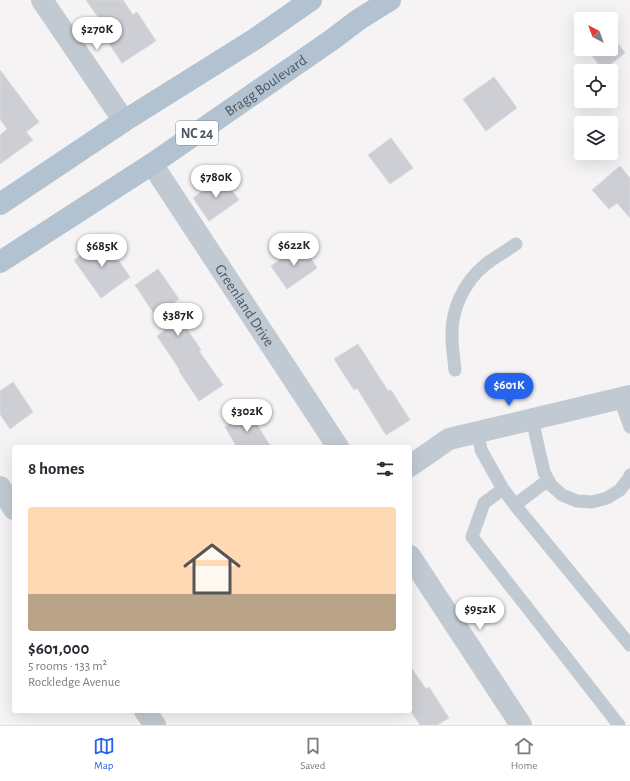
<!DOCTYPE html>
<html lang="en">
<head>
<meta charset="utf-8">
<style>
  body { margin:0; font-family:"Alegreya Sans",sans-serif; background:#f2f2f3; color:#2b2b33; height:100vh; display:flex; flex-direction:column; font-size:15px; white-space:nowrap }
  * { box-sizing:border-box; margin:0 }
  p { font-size:13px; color:#7c7c81 }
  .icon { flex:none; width:22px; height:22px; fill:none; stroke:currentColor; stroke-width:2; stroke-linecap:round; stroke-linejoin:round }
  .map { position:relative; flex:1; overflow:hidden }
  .drawer { position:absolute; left:12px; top:445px; width:400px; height:268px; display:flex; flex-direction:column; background:#fff; border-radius:4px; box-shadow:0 4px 16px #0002 }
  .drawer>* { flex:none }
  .needle { width:26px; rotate:319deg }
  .buttons { position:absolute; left:574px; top:12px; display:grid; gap:8px }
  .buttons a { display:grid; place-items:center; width:44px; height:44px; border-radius:4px; background:#fff; box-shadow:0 4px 16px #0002; font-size:20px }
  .price { position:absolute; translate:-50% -34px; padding:0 9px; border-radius:14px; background:#fff; color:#222; font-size:13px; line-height:26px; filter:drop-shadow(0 1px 2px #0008) }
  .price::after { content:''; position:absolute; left:50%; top:24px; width:12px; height:9px; margin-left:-6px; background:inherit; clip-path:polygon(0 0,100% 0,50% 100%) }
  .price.on { background:#2563eb; color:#fff }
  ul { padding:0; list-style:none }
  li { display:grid; align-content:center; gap:8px; height:212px; padding:0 16px }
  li+li { border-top:1px solid #e1e1e2 }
  li span { display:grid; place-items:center; height:124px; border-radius:4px; color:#555 }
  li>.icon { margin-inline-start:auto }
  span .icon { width:72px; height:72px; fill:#fffc; stroke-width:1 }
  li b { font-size:17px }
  h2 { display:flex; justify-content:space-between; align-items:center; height:48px; padding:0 16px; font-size:17px }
  .menu { display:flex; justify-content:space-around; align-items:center; height:56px; border-top:1px solid #e1e1e2; background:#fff; font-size:11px; color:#7c7c81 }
  .menu a { display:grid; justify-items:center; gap:2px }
  .menu .on { color:#2563eb }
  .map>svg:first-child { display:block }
  .building { fill:#cdcfd5; stroke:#d7d9de }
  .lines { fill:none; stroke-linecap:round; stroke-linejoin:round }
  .service { stroke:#c1cad2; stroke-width:13 }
  .minor { stroke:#c1cad2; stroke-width:22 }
  .primary { stroke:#b3c2d1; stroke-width:22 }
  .labels { text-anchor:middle; stroke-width:3; stroke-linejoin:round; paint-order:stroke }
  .shield { fill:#fff; stroke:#808990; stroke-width:1 }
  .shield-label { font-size:14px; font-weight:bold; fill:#4a5661 }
  .street-label { font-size:15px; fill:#4a5661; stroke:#fff }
</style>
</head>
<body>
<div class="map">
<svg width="630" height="725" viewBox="0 0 630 725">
  <rect width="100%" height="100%" fill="#f5f3f3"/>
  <path class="building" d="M 86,0 L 123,0 L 133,15 L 137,12 L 156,41 L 122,63 L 103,34 L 108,31 Z
    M 611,34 L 625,53 L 603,70 L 587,49 L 611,49 Z
    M 0,70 L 39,122 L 26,132 L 33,140 L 0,164 L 0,135 L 7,129 L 0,119 Z
    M 494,77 L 517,108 L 486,131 L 463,99 Z
    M 391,138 L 413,168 L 390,184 L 368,155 Z
    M 620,166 L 630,178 L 630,218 L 617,203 L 609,209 L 592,190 Z
    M 222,177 L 239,200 L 209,221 L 193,198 Z
    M 104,239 L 130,277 L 101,298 L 74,260 Z
    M 302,245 L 317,268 L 287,289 L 271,266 Z
    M 158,269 L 179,299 L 171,305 L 201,350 L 199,351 L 223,385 L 199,401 L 179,371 L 180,370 L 157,336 L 165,330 L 135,285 Z
    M 358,344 L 388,391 L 391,390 L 410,420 L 386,435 L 357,388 L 354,390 L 334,359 Z
    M 13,382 L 33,412 L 10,429 L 0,414 L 0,391 Z
    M 249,412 L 271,447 L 237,447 L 225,427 Z
    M 410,666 L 426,689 L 429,687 L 449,718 L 437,725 L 420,725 L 410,710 Z"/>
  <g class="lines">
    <path class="service" d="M 455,370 C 454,359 452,348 452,337 C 451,309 464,282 486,264 C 495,257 506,251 516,244
      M 620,399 L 630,427
      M 532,419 L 544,472 L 551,485 L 562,495 L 577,501 L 592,502 L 607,498 L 620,490 L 629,478 L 630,475
      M 478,432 L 481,450 L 503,489 L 515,505 L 630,645
      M 503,489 L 484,503 L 472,537 L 619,725
      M 515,505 L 548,480"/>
    <g class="minor">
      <path d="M 42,0 L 124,121"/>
      <path id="s1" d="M 152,164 L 338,447"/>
      <path d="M 410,466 L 449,439 L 630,396"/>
      <path d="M 0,487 L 14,509"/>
      <path d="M 410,556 L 521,725"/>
      <path d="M 145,711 L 155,725"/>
    </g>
    <g class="primary">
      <path d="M 0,204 L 124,121 L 255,39 L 311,0"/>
      <path id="s2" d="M 0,262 L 152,164 L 333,39 L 358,20 L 390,0"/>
    </g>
  </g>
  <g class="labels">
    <rect class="shield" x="176" y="121" width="42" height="24" rx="3"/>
    <g class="shield-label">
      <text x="197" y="138">NC 24</text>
    </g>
    <g class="street-label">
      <text dy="5" stroke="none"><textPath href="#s2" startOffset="319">Bragg Boulevard</textPath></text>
      <text dy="5" stroke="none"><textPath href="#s1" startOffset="169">Greenland Drive</textPath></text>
    </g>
  </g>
</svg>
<div class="buttons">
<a><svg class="needle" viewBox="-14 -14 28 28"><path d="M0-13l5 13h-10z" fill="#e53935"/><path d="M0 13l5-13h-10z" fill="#7c7c81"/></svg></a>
<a><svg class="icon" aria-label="locate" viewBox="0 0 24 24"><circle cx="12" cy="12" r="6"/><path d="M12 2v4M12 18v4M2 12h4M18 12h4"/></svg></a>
<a><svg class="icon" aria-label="layers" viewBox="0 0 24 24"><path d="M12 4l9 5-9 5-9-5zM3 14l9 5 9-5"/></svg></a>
</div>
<b class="price" style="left:97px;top:51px">$270K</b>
<b class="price" style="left:216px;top:199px">$780K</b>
<b class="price" style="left:294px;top:267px">$622K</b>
<b class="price" style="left:102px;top:268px">$685K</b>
<b class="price" style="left:178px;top:337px">$387K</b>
<b class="price on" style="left:509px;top:407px">$601K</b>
<b class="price" style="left:247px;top:433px">$302K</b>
<b class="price" style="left:480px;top:631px">$952K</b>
<section class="drawer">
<h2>8 homes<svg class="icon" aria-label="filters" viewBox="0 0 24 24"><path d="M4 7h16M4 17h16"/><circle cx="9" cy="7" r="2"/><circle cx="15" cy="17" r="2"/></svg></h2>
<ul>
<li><span style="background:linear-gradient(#ffd9b3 70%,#b9a48a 0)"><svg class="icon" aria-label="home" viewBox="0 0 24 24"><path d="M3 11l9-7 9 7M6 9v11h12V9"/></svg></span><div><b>$601,000</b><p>5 rooms · 133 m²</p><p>Rockledge Avenue</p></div></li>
</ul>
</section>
</div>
<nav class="menu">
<a class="on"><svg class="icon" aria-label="map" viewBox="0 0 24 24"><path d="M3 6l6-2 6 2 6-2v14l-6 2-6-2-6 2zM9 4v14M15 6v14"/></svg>Map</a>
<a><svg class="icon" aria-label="saved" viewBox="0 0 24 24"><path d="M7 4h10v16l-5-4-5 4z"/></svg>Saved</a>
<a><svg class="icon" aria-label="home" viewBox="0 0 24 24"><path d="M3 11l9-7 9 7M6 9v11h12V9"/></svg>Home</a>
</nav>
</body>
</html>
